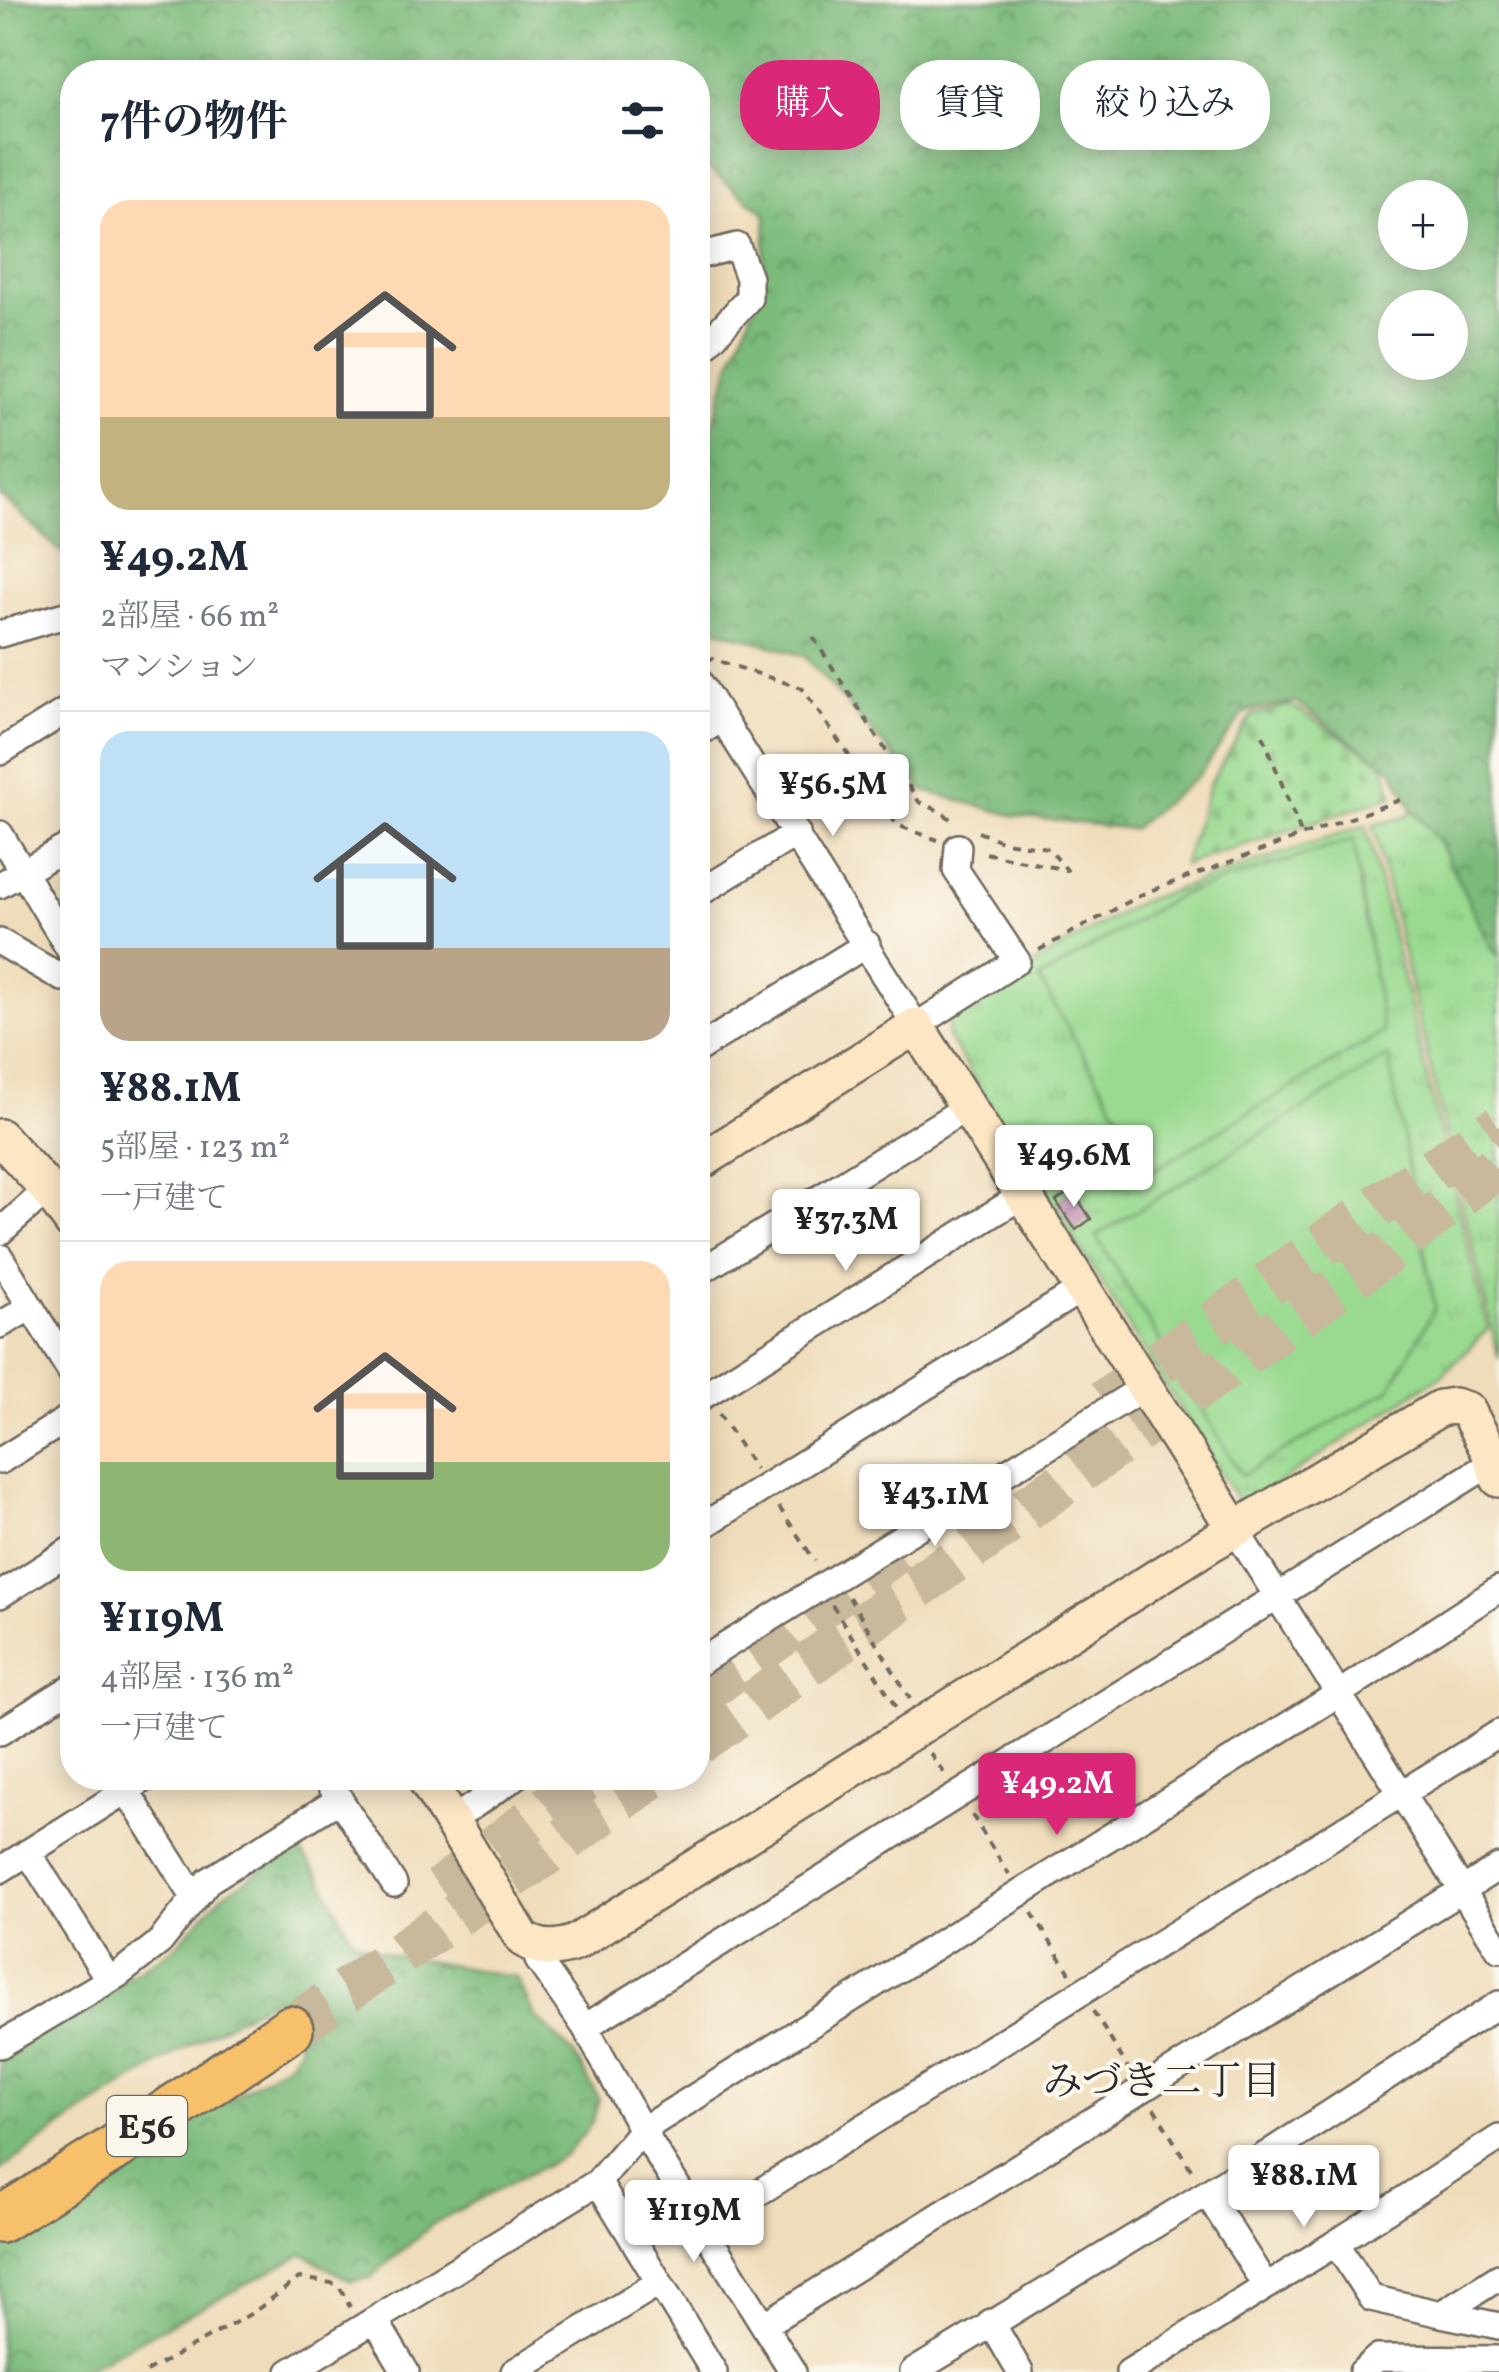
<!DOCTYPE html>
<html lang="ja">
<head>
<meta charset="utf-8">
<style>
  body { margin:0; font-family:Vollkorn,"Noto Serif JP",serif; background:#f6f6f7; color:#1f2937; height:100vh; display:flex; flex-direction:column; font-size:38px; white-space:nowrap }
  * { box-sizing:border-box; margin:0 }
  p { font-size:32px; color:#747a83 }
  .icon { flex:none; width:55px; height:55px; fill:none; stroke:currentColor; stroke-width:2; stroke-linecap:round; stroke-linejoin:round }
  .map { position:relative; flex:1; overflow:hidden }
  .sheet { position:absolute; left:60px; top:60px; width:650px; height:1730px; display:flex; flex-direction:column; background:#fff; border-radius:40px; box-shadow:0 5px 25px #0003 }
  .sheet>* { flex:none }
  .hud { position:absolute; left:740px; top:60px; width:608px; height:90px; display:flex; gap:20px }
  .fabs { position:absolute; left:1378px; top:180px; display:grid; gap:20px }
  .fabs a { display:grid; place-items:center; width:90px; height:90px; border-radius:50%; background:#fff; box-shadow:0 5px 25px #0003; font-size:50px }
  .price { position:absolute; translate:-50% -85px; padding:0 22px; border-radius:10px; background:#fff; color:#222; font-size:32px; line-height:65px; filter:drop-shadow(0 2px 5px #0008) }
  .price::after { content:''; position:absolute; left:50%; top:60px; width:30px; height:22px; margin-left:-15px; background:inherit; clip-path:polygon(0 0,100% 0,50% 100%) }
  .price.active { background:#db2777; color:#fff }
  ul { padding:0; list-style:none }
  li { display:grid; align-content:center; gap:20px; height:530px; padding:0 40px }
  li+li { border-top:2px solid #e0e1e3 }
  li span { display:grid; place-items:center; height:310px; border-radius:30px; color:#555 }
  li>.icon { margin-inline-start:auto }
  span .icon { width:180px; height:180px; fill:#fffc; stroke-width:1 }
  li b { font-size:42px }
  h2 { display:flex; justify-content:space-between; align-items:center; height:120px; padding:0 40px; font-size:42px }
  .pill { padding:0 35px; border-radius:40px; background:#fff; box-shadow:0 5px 25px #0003; font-size:35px; line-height:90px }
  .pill.active { background:#db2777; color:#fff }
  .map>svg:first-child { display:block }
  .grass { fill:url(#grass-tufts); stroke:#62825e; stroke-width:2.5 }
  .forest { fill:url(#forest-crowns); stroke:#527252; stroke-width:2.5; fill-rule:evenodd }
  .cemetery { fill:url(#cemetery-stones); stroke:#62825e; stroke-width:2.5 }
  .pitch { fill:#99da90; stroke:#62825e; stroke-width:2.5 }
  .building { fill:url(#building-cross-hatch) }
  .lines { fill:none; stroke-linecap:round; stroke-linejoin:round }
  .highway-tunnel { stroke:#c8b99d; stroke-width:45; stroke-dasharray:45 22; stroke-linecap:butt }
  .street-casing { stroke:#70695d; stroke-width:30 }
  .secondary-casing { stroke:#70695d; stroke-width:40 }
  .highway-casing { stroke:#70695d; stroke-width:50 }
  .path { stroke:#70695d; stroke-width:4; stroke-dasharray:8 8; stroke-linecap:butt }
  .street { stroke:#fff; stroke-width:25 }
  .secondary { stroke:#fce6c4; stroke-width:35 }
  .highway { stroke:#f7c06b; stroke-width:45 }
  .labels { text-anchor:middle; stroke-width:8; stroke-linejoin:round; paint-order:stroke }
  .shield { fill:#fbf7ec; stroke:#696865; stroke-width:2.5 }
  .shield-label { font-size:35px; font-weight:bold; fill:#2b2b2b }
  .neighbourhood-label { font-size:40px; fill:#2b2b2b; stroke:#fbf7ec }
</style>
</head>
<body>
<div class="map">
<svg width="1499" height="2372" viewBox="0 0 1499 2372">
  <defs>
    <pattern id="grass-tufts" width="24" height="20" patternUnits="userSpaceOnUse" patternTransform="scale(2.5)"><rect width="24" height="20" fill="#99da90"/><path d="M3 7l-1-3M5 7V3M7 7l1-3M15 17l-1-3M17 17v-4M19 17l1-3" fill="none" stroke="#84bb7c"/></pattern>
    <pattern id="forest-crowns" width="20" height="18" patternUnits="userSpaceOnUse" patternTransform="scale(2.5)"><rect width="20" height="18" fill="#7aba7a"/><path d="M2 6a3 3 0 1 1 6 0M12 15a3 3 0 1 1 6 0" fill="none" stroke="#649764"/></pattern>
    <pattern id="cemetery-stones" width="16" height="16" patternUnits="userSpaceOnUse" patternTransform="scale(2.5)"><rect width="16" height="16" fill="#99da90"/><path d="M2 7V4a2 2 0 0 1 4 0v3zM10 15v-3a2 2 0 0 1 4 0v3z" fill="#84bb7c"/></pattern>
    <pattern id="building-cross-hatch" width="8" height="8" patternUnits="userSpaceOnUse" patternTransform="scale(2.5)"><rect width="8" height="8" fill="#d59ec3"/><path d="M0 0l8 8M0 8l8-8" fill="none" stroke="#ad819f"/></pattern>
  </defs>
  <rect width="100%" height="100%" fill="#fbf7ec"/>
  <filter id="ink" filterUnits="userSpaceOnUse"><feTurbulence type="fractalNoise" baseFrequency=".01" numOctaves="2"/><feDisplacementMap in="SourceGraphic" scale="20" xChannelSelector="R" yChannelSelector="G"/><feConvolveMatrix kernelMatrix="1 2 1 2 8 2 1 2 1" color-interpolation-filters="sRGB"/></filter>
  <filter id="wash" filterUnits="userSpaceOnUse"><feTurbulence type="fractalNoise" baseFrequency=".0048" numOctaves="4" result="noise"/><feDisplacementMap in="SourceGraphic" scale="40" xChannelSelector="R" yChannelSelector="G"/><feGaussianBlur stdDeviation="2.25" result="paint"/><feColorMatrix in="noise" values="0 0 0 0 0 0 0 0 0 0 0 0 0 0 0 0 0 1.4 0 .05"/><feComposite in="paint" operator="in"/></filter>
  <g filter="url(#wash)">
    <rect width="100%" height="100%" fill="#efdcba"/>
    <path class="grass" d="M 1412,809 L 1439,842 L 1493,951 L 1499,955 L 1499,1359 L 1373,825 L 1406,817 Z
      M 1366,825 L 1488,1329 L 1442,1375 L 1248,1503 L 1237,1500 L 947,1035 L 951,1013 L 1139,902 Z"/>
    <path class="forest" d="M 0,0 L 1499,0 L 1499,955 L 1493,951 L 1439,842 L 1412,809 L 1393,770 L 1295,702 L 1245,712 L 1198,776 L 1132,829 L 1016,816 L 924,791 L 804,656 L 706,626 L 698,605 L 698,471 L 732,360 L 763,284 L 766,214 L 702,163 L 698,168 L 698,72 L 72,72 L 72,562 L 0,496 ZM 1395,198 L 1450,198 L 1450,252 L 1395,252 ZM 1395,308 L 1450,308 L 1450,362 L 1395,362 Z
      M 297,1847 L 320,1876 L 352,1939 L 388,1954 L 516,1977 L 534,2015 L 574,2054 L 599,2099 L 593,2122 L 566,2154 L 434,2223 L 370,2278 L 351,2281 L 303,2254 L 79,2372 L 0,2372 L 0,2233 L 118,2170 L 290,2061 L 300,2045 L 276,1997 C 180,2048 87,2106 0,2171 L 0,2056 L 173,1949 L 220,1897 Z"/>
    <path class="cemetery" d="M 1290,705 L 1383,763 L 1393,796 L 1183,865 L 1210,783 L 1251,716 Z"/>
    <path class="pitch" d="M 1353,840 L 1383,1032 L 1152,1171 L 1039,979 L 1179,895 Z
      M 1388,1056 L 1435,1308 L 1389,1390 L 1242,1475 L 1096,1236 Z"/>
    <g id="blocks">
      <path class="building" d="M 1072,1190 L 1091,1219 L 1076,1230 L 1056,1201 Z"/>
    </g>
  </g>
  <g filter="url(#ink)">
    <use href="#blocks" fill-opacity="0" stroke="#70695d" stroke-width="2.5"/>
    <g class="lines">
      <path class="highway-tunnel" d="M 1105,1402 L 1366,1214 L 1499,1127
        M 698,1696 L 910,1541
        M 698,1743 L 1378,1259 L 1499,1164
        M 441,1889 L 586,1778
        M 290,2029 L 558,1845 L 650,1778"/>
      <defs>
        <path id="street" d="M 698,256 L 737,246 L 749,278 L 749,298 L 698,354
          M 0,634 L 72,613
          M 698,680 L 916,1026 L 1017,961 L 956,870 L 958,847
          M 698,734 L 721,719
          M 0,752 L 72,707
          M 0,834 L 72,954
          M 0,885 L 72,844
          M 698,894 L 797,833
          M 0,942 L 62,978 L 72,974
          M 698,1049 L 867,944
          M 0,1232 L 48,1189
          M 0,1257 L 72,1374
          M 698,1273 L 966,1108
          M 0,1325 L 31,1307
          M 698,1399 L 1023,1195
          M 0,1461 L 72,1416
          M 698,1529 L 1082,1289
          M 1235,1529 L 1499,1949
          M 0,1595 L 72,1549
          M 698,1663 L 1143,1388
          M 0,1732 L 72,1687
          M 326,1778 L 394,1884
          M 126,1790 L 194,1897
          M 452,1820 L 514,1778
          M 28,1852 L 109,1980
          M 0,1870 L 146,1778
          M 585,2027 L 1493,1462
          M 0,2045 L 119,1974 L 160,1942 L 208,1881 L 340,1799
          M 598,2182 L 714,2372
          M 1207,2193 L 1265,2285
          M 703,2227 L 1499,1733
          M 1336,2243 L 1499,2138
          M 1441,2314 L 1499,2326
          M 375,2320 L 406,2372
          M 991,2322 L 1020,2372
          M 764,2325 L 1499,1867
          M 290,2372 L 598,2182 L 642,2130 L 585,2027 L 538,1960 L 537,1946
          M 514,2372 L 658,2283
          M 793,2372 L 642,2130 L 1338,1694 L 1499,1589
          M 913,2372 L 1207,2193 L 1499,2004
          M 1129,2372 L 1336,2243 L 1371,2298 L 1441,2314 L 1499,2277
          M 1362,2372 L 1377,2358 L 1499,2359"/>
        <path id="secondary" d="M 0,1137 L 48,1189 L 72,1222
          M 698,1163 L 916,1026 L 1235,1529
          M 425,1778 L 523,1939 C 541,1950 556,1950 575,1943 L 1210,1544 L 1440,1408 L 1454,1406 L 1467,1410 L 1490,1453 L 1499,1479"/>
        <path id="highway" d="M 0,2220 L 110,2151 L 290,2029"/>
      </defs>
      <use href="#street" class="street-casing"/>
      <use href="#secondary" class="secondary-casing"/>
      <use href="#highway" class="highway-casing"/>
      <path class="path" d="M 813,637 L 919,802 L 942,812 L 955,823
        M 706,657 L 802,688 L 897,825 L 938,840
        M 1263,735 L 1302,836
        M 978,832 L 1004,842 L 1048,848 L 1067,870 L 980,852
        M 1039,950 L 1147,892 L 1400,800
        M 719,1414 L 755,1469
        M 779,1507 L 815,1561
        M 849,1597 L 910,1699
        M 832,1605 L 896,1707
        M 930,1753 L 945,1774
        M 972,1815 L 1009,1875
        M 1032,1913 L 1070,1973
        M 1093,2011 L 1130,2071
        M 1154,2108 L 1193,2173
        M 146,2372 L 254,2312 L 299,2278 L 338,2284 L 350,2307"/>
      <use href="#street" class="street"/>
      <use href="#secondary" class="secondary"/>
      <use href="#highway" class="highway"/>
    </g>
  </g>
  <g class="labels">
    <rect class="shield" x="107" y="2096" width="80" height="60" rx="8"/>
    <g class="shield-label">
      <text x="147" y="2138">E56</text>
    </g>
    <g class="neighbourhood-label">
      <text x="1162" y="2094">みづき二丁目</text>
    </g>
  </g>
</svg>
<div class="fabs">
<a>+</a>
<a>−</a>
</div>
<b class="price" style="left:833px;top:839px">¥56.5M</b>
<b class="price" style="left:1074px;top:1210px">¥49.6M</b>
<b class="price" style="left:846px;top:1274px">¥37.3M</b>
<b class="price" style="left:935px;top:1549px">¥43.1M</b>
<b class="price active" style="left:1057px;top:1838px">¥49.2M</b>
<b class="price" style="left:1304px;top:2230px">¥88.1M</b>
<b class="price" style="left:694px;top:2265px">¥119M</b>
<div class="hud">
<a class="pill active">購入</a>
<a class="pill">賃貸</a>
<a class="pill">絞り込み</a>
</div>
<section class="sheet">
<h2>7件の物件<svg class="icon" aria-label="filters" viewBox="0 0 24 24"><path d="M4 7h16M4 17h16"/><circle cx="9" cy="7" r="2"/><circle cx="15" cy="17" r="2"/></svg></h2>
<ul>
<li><span style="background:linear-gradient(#ffd9b3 70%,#c2b280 0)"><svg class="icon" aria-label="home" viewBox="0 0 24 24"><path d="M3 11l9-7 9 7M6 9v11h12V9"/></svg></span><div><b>¥49.2M</b><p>2部屋 · 66 m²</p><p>マンション</p></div></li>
<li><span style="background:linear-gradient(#bfe0f5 70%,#b9a48a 0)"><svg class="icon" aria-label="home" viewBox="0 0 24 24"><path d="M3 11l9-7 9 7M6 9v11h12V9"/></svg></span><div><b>¥88.1M</b><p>5部屋 · 123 m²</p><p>一戸建て</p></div></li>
<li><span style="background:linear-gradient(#ffd9b3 65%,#8fb573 0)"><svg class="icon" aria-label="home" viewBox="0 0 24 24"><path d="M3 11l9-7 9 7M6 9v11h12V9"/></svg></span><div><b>¥119M</b><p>4部屋 · 136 m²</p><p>一戸建て</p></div></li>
</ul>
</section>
</div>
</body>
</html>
